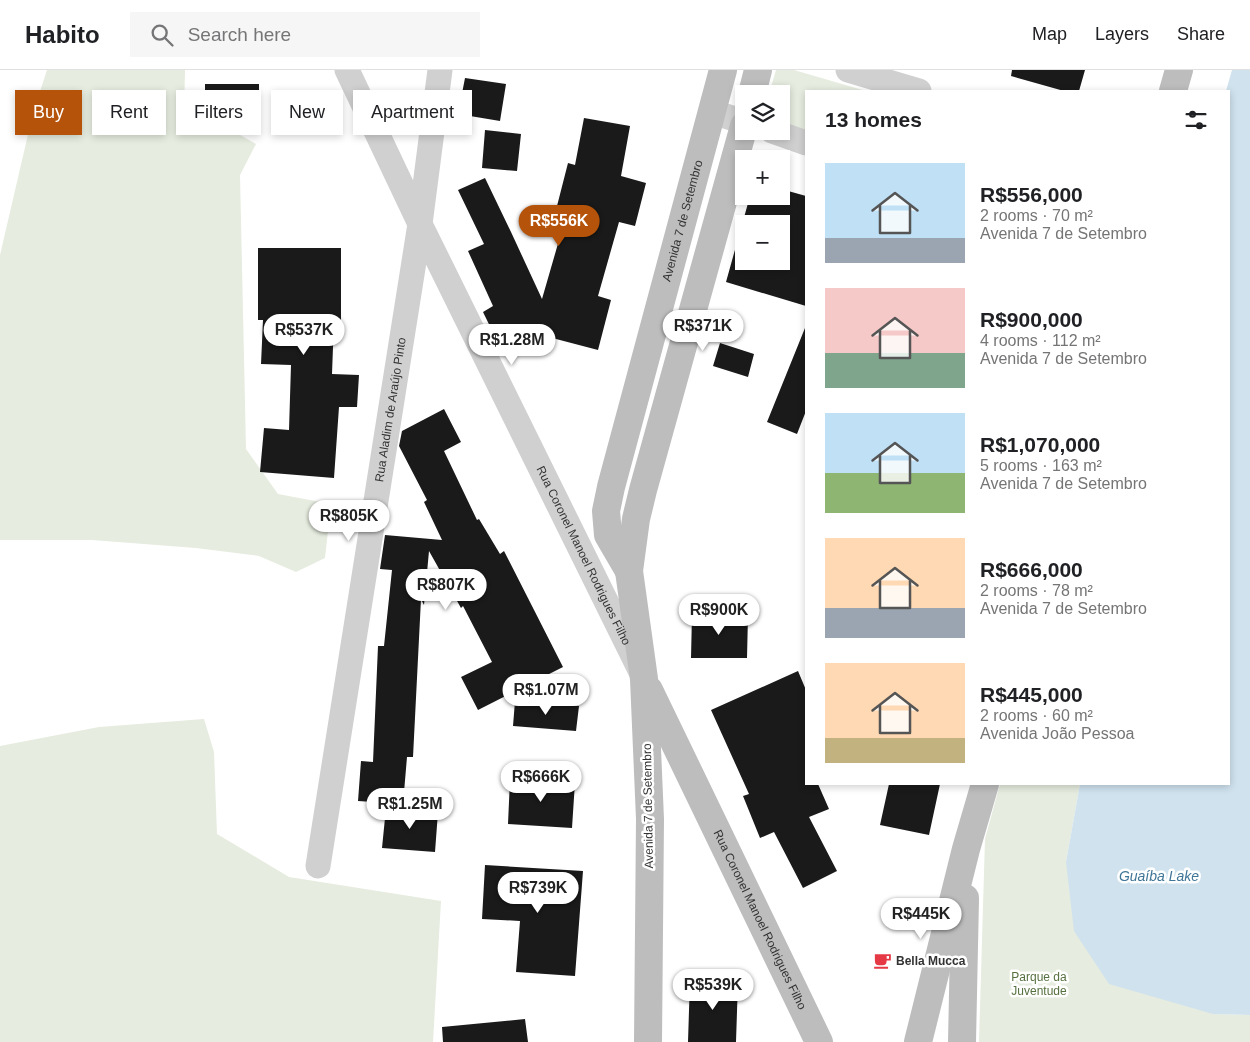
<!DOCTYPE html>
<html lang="en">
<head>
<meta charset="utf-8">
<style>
  body { margin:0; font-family:Helvetica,sans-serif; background:#f6f6f6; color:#202124; height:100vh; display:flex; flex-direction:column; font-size:19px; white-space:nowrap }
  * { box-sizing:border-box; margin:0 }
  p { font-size:16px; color:#757577 }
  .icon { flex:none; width:28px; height:28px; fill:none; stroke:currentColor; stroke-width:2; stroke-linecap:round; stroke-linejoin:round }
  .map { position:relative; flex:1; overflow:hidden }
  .panel { position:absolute; left:805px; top:20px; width:425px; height:695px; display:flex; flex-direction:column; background:#fff; border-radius:0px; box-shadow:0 2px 8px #0003 }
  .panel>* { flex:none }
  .guide { position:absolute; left:15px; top:20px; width:475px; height:45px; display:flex; gap:10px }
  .tools { position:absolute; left:735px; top:15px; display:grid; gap:10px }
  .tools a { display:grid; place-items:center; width:55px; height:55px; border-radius:0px; background:#fff; box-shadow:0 2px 8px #0003; font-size:25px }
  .price { position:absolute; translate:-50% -42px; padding:0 11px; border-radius:18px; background:#fff; color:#222; font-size:16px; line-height:32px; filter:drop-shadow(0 1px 2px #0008) }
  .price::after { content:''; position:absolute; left:50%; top:30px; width:15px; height:11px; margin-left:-8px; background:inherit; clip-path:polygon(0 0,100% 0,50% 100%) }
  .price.current { background:#b45309; color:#fff }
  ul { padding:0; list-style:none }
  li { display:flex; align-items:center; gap:15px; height:125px; padding:0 20px }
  li span { display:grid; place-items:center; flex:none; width:140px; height:100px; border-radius:0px; color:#555 }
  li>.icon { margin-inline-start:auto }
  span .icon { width:60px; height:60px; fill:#fffc; stroke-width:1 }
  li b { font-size:21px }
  h2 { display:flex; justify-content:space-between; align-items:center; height:60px; padding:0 20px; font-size:21px }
  .pill { padding:0 18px; border-radius:0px; background:#fff; box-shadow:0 2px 8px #0003; font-size:18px; line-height:45px }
  .pill.current { background:#b45309; color:#fff }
  header { display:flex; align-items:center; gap:30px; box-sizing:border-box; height:70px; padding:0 25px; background:#fff; border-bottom:1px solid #e0e0e0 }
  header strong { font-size:24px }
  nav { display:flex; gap:28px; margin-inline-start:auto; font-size:18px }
  .search { width:350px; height:45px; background:#f6f6f6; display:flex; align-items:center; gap:12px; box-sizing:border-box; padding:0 18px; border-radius:0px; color:#757577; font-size:19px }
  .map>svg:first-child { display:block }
  .green { fill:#e6ecdf }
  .water { fill:#cfe2ee }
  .building { fill:#1a1a1a; fill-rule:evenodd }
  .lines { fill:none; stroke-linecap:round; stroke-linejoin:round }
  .street { stroke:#d0d0d0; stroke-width:25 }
  .secondary { stroke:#bdbdbd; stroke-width:28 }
  .labels { text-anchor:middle; stroke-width:5; stroke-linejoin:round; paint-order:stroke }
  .street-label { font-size:12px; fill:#333; stroke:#fff }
  .poi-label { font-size:12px; font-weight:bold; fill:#333; stroke:#fff; text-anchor:start }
  .park-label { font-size:12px; fill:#56703f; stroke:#fff }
  .water-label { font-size:14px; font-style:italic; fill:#3f7597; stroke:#fff }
</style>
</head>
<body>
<header>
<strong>Habito</strong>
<div class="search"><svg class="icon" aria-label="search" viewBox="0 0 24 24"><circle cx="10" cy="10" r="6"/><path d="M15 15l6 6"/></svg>Search here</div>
<nav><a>Map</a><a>Layers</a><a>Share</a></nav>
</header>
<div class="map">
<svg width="1250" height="972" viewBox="0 0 1250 972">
  <rect width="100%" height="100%" fill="#fff"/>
  <path class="green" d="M 47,0 L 185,0 L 184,42 L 228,58 L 256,74 L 240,105 L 246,379 L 278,424 L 331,434 L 325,488 L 296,502 L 259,486 L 196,478 L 92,470 L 0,470 L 0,185 L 33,43 Z
    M 776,0 L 794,0 L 866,21 L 806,21 L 806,67 L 781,59 L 781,24 L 769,24 Z
    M 204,649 L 214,682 L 217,764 L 289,807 L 441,831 L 433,972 L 0,972 L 0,676 L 99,657 Z
    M 1000,714 L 1080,714 L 1066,792 L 1213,944 L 1250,945 L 1250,972 L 979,972 L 985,769 Z"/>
  <path class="water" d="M 1232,0 L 1250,0 L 1250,945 L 1213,944 L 1109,914 L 1074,861 L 1066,792 L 1080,714 L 1229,714 L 1229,21 L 1226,21 Z"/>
  <path class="building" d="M 1012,0 L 1085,0 L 1079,21 L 1064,21 L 1011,6 Z
    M 465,8 L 506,14 L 500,51 L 458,44 Z
    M 205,14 L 259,14 L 259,39 L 205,39 Z
    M 584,48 L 630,56 L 621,106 L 646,113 L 635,156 L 619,152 L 598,226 L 611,230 L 598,280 L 537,264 L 502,281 L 483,242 L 493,236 L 468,181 L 484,174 L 458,120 L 485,108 L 511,162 L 542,229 L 568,139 L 557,136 L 568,93 L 575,95 Z
    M 485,60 L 521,64 L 517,101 L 482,98 Z
    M 781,119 L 806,126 L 806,236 L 726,212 L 750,126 L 781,126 ZM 744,154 L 781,154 L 781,191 L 744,191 Z
    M 258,178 L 341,178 L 341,250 L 334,250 L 332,304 L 359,305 L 357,337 L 339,337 L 334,408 L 260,402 L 264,358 L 289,360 L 291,295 L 261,294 L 263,250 L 258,250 Z
    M 805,258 L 806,258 L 806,341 L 797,364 L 767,352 Z
    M 720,273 L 754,284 L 748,307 L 713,296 Z
    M 444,339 L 461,372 L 444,381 L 477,450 L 479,449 L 500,484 L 504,481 L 563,597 L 478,640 L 461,607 L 492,592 L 463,536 L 461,538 L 429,481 L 424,535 L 421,529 L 413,687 L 407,687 L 403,734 L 358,731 L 361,691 L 373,692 L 378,576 L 384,576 L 392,500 L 380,499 L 385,465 L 442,470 L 424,432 L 427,430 L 399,376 L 402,361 Z
    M 692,544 L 748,545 L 747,588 L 691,588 Z
    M 798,601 L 806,620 L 806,714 L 818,714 L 829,739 L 809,747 L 837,801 L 803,818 L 774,762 L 760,768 L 743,726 L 749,724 L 711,640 Z
    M 515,631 L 579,636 L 576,661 L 513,656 Z
    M 510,709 L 575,712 L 572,758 L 508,754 Z
    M 889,714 L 940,714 L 929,765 L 880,755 Z
    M 386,738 L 438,742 L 435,782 L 382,778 Z
    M 485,795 L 583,801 L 575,906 L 516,902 L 520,851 L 482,849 Z
    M 690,909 L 738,911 L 736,972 L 688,972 Z
    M 525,949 L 528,972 L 443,972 L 442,957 Z"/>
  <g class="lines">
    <g class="street">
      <path id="s1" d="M 347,0 L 420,154 L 640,600"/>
      <path d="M 848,0 L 919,21"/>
      <path d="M 713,42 L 744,52"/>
      <path d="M 772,61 L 806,73"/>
      <path id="s2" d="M 318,796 L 420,154 L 440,0"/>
    </g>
    <g class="secondary">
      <path d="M 1173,21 L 1179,0"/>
      <path d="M 752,24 L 758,0"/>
      <path id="s3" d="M 629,501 L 608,465 L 606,441 L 611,417 L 723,0"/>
      <path id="s4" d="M 649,620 L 819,972"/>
      <path d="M 648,972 L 650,749 L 644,609 L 629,501 L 636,449 L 643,420 L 744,56"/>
      <path d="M 918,972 L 966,779 L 985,714"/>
      <path d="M 962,972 L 965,828"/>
    </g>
  </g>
  <defs>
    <symbol id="cafe-bare" viewBox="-9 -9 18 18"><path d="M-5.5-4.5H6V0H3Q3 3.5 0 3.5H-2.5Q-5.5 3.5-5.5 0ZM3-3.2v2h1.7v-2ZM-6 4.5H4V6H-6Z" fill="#e63946" stroke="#fff" stroke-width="2.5" paint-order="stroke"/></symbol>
  </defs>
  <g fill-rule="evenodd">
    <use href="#cafe-bare" x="870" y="878" width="25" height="25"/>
  </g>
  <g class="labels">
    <g class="street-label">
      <text dy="4" stroke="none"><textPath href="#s3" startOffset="366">Avenida 7 de Setembro</textPath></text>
      <text dy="4" stroke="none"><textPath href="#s2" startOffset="462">Rua Aladim de Araújo Pinto</textPath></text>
      <text dy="4" stroke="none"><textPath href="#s1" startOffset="540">Rua Coronel Manoel Rodrigues Filho</textPath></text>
      <text transform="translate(648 736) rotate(-91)" y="4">Avenida 7 de Setembro</text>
      <text dy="4" stroke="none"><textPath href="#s4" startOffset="255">Rua Coronel Manoel Rodrigues Filho</textPath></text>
    </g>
    <g class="poi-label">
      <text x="896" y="895">Bella Mucca</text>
    </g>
    <g class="park-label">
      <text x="1039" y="911">Parque da<tspan x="1039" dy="14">Juventude</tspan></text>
    </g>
    <g class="water-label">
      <text x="1159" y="811">Guaíba Lake</text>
    </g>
  </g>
</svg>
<div class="tools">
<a><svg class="icon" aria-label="layers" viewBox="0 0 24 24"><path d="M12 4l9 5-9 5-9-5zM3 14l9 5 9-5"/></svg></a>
<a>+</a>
<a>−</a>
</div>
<b class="price current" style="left:559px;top:177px">R$556K</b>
<b class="price" style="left:703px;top:282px">R$371K</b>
<b class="price" style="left:304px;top:286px">R$537K</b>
<b class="price" style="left:512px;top:296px">R$1.28M</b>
<b class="price" style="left:349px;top:472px">R$805K</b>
<b class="price" style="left:446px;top:541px">R$807K</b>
<b class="price" style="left:719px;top:566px">R$900K</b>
<b class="price" style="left:546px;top:646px">R$1.07M</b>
<b class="price" style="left:541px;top:733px">R$666K</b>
<b class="price" style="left:410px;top:760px">R$1.25M</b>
<b class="price" style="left:538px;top:844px">R$739K</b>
<b class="price" style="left:921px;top:870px">R$445K</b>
<b class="price" style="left:713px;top:941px">R$539K</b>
<div class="guide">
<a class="pill current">Buy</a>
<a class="pill">Rent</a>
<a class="pill">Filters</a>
<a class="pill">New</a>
<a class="pill">Apartment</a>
</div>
<section class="panel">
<h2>13 homes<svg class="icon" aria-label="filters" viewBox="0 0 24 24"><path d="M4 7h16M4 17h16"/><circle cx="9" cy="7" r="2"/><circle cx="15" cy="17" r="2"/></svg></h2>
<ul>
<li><span style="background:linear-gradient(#bfe0f5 75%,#9aa5b1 0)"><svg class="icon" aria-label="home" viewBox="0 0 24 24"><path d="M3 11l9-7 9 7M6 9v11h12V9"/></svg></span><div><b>R$556,000</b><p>2 rooms · 70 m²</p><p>Avenida 7 de Setembro</p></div></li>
<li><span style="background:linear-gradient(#f6c9c9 65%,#7fa58c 0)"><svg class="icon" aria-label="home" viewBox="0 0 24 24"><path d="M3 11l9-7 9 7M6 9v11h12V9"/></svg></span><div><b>R$900,000</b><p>4 rooms · 112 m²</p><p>Avenida 7 de Setembro</p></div></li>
<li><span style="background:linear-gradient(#bfe0f5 60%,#8fb573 0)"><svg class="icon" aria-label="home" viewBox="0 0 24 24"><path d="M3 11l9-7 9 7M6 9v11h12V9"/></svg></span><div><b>R$1,070,000</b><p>5 rooms · 163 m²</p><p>Avenida 7 de Setembro</p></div></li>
<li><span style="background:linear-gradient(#ffd9b3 70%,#9aa5b1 0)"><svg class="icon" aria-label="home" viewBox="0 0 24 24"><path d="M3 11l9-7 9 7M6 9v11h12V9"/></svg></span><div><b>R$666,000</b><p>2 rooms · 78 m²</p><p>Avenida 7 de Setembro</p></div></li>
<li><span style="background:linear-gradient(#ffd9b3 75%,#c2b280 0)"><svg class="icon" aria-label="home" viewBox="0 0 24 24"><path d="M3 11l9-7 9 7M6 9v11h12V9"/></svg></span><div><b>R$445,000</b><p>2 rooms · 60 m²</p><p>Avenida João Pessoa</p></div></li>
</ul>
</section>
</div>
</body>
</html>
